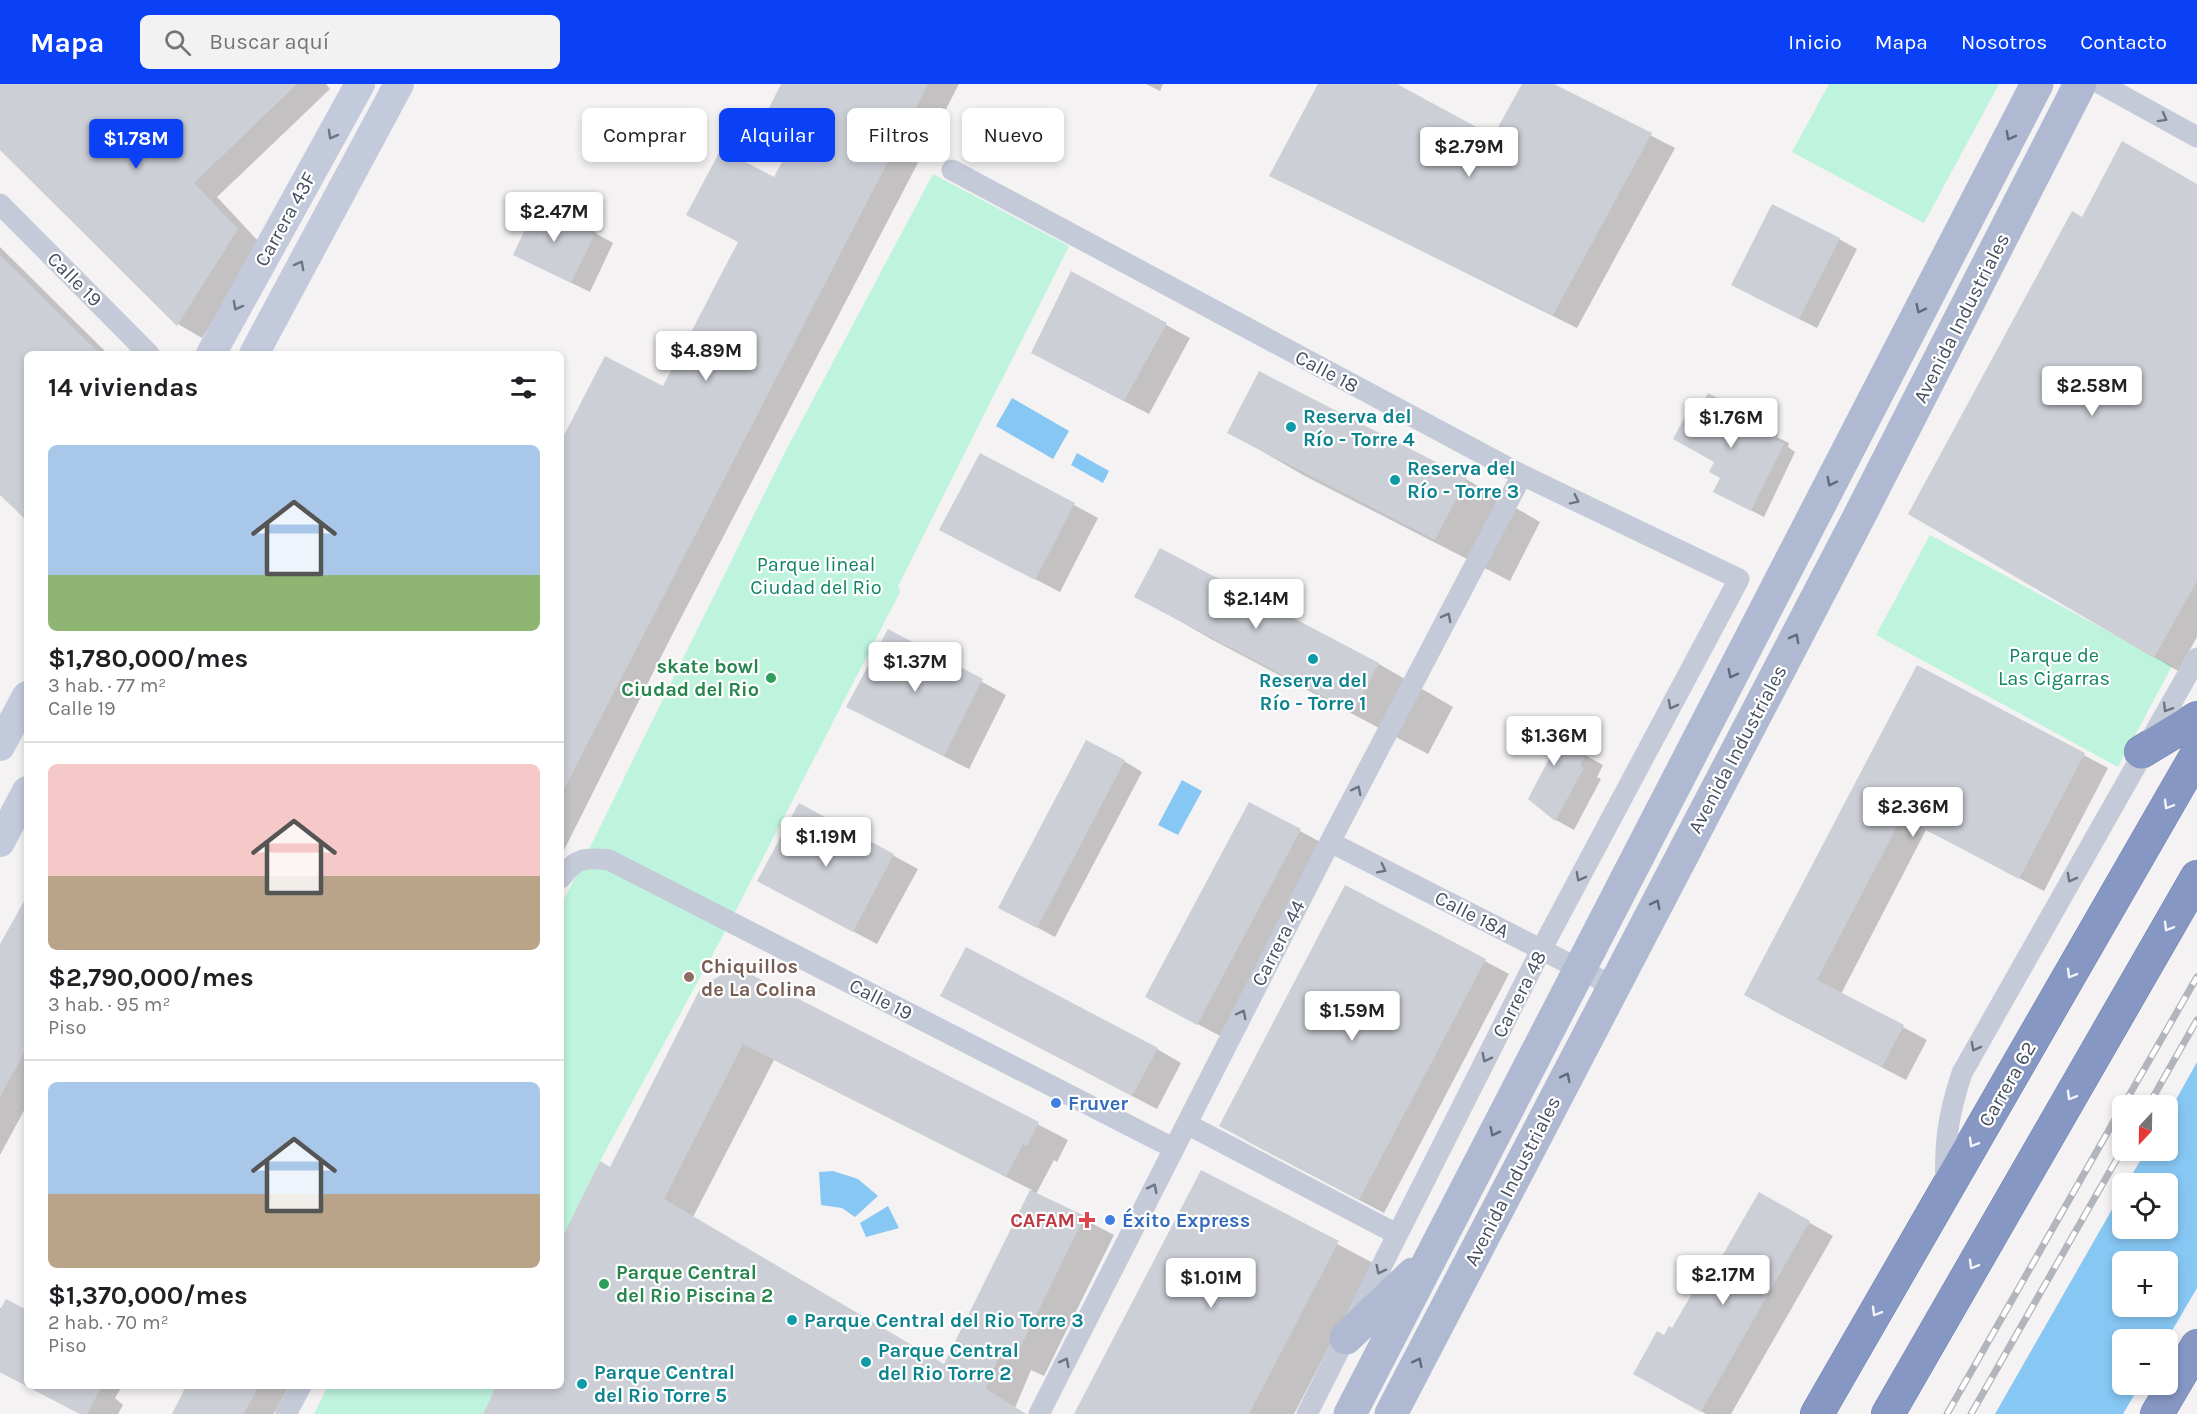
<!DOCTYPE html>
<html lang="es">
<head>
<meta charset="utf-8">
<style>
  body { margin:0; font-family:Karla,sans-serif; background:#f2f2f2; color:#202124; height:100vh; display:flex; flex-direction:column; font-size:22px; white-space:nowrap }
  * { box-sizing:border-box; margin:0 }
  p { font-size:20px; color:#757577 }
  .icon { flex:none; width:33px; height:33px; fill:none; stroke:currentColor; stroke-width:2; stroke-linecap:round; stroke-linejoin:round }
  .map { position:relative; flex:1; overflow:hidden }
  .panel { position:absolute; left:24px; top:267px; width:540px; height:1038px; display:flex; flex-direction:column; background:#fff; border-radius:9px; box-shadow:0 3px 9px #0003 }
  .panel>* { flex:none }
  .banner { position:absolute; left:582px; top:24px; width:570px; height:54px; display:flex; gap:12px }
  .needle { width:39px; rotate:202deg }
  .tools { position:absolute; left:2112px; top:1011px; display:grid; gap:12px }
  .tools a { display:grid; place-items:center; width:66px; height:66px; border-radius:9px; background:#fff; box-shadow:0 3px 9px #0003; font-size:30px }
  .price { position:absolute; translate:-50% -51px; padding:0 14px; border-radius:6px; background:#fff; color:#222; font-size:20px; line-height:39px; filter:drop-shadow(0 2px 3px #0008) }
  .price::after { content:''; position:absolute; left:50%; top:36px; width:18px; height:14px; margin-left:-9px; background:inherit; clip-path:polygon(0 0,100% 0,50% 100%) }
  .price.active { background:#0a40f6; color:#fff }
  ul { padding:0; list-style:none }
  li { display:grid; align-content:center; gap:12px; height:318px; padding:0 24px }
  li+li { border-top:2px solid #e0e0e0 }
  li span { display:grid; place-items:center; height:186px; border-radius:9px; color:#555 }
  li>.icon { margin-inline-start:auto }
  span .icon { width:108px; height:108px; fill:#fffc; stroke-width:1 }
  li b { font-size:26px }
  h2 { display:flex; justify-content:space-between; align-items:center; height:72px; padding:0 24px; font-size:26px }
  .chip { padding:0 21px; border-radius:9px; background:#fff; box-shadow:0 3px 9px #0003; font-size:21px; line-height:54px }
  .chip.active { background:#0a40f6; color:#fff }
  header { display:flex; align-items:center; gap:36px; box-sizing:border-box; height:84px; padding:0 30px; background:#0a40f6; color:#fff }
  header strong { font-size:28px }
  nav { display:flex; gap:33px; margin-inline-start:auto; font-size:21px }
  .search { width:420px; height:54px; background:#f2f2f2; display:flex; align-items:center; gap:15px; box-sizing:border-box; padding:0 21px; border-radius:9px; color:#757577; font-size:22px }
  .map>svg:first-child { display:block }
  .green { fill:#bef4de }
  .water { fill:#87c7f4; fill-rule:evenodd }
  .shadow { fill:#0003; fill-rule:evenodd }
  .building { fill:#cdcfd7 }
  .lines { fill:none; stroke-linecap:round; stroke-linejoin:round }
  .highway-casing { stroke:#7182b0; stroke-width:34 }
  .street { stroke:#c4cad7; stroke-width:21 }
  .secondary { stroke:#c3cadc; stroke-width:30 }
  .primary { stroke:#afbad2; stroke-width:33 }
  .highway { stroke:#8697c4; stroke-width:33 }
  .rail-casing { stroke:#b3b5bc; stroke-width:7 }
  .rail { stroke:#fff; stroke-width:4.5; stroke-dasharray:14; stroke-linecap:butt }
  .oneway { stroke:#6c7584 }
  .oneway2 { stroke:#6c7586 }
  .oneway3 { stroke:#616a7d }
  .oneway4 { stroke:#f3f5f9 }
  .culture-dot { fill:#0f9aa8; stroke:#fff; stroke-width:2 }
  .leisure-dot { fill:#2e9e5b; stroke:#fff; stroke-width:2 }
  .education-dot { fill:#8d6e63; stroke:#fff; stroke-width:2 }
  .shop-dot { fill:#3f7fe0; stroke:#fff; stroke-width:2 }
  .health-dot { fill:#e0444e; stroke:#fff; stroke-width:2 }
  .labels { text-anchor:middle; stroke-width:4.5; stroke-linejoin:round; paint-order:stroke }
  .street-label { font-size:20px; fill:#475061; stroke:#fff }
  .culture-label { font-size:20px; font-weight:bold; fill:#0d838f; stroke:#fff; text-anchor:start }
  .park-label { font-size:20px; fill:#0f8563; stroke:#fff }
  .leisure-label { font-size:20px; font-weight:bold; fill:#27864d; stroke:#fff; text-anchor:end }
  .education-label { font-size:20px; font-weight:bold; fill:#785e54; stroke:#fff; text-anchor:start }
  .shop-label { font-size:20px; font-weight:bold; fill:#366cbe; stroke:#fff; text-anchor:start }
  .health-label { font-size:20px; font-weight:bold; fill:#be3a42; stroke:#fff; text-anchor:end }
</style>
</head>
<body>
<header>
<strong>Mapa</strong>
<div class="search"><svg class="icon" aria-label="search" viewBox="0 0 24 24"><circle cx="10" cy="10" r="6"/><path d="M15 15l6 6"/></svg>Buscar aquí</div>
<nav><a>Inicio</a><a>Mapa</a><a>Nosotros</a><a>Contacto</a></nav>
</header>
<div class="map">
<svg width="2197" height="1330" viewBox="0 0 2197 1330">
  <rect width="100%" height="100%" fill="#f4f2f2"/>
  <path class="green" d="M 1829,0 L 1999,0 L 1924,139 L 1792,68 Z
    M 933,90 L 1069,162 L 898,502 L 900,508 L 721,855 L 600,1077 L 561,1156 L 561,822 L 783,372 Z
    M 1930,451 L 2172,582 L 2118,683 L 1876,551 Z
    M 328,1302 L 496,1302 L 483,1330 L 314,1330 Z"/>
  <path class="water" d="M 1012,314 L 1069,347 L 1053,375 L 996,342 Z
    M 1077,369 L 1109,387 L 1103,399 L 1071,381 Z
    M 1182,696 L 1202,707 L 1178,751 L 1158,741 Z
    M 2197,978 L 2197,1204 L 2167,1255 L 2122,1256 L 2122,1300 L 2140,1301 L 2123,1330 L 1995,1330 L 2122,1108 L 2122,1144 L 2168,1144 L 2168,1100 L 2127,1099 L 2146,1067 L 2168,1066 L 2168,1030 ZM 2122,1178 L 2168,1178 L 2168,1222 L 2122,1222 Z
    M 833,1087 L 858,1095 L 878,1112 L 855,1133 L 842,1124 L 821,1121 L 819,1088 Z
    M 888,1122 L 899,1144 L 866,1153 L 860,1139 Z"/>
  <path class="shadow" d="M 0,0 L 326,0 L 330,5 L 217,113 L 261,160 L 202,254 L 178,240 L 0,64 Z
    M 783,0 L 959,0 L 671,553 L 561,772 L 561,360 L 663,304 L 796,53 Z
    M 1146,0 L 1163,0 L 1160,7 Z
    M 1320,0 L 1393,0 L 1493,54 L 1524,0 L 1551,0 L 1675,64 L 1577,244 L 1271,92 Z
    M 2197,101 L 2197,553 L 2178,587 L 1910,429 L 2083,135 Z
    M 595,149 L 613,159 L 590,208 L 515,171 Z
    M 1839,155 L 1857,165 L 1817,244 L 1751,211 Z
    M 0,163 L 108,270 L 27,270 L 27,434 L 0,409 Z
    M 1071,189 L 1190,254 L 1149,330 L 1056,282 Z
    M 1709,312 L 1738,328 L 1735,333 L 1789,359 L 1788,363 L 1795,368 L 1764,433 L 1727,414 L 1704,321 Z
    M 1229,348 L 1466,395 L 1540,438 L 1510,497 L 1303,391 Z
    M 1074,421 L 1098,434 L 1060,508 L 965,459 Z
    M 1161,466 L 1379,580 L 1453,623 L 1428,670 L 1211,555 L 1136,512 Z
    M 889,547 L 1006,611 L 969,685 L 872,636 Z
    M 1918,583 L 2108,684 L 2044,807 L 1926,746 L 1841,910 L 1927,956 L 1906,996 L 1770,925 Z
    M 1564,645 L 1582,656 L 1576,666 L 1603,681 L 1597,693 L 1601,695 L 1574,746 L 1556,736 L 1530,715 L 1552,673 L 1526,658 Z
    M 1124,677 L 1142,688 L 1055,853 L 1018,833 Z
    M 1250,720 L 1324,760 L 1222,953 L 1171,926 Z
    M 800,721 L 918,785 L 877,860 L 783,810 Z
    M 1346,803 L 1509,890 L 1384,1129 L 1245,1056 Z
    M 27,814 L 27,1021 L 0,1071 L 0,864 Z
    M 748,890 L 1068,1056 L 1057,1078 L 1054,1076 L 1036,1110 L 1114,1151 L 1044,1292 L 1031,1286 L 1015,1324 L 1026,1330 L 484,1330 L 496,1306 L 491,1302 L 561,1302 L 561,1160 L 610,1085 ZM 774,976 L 1032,1106 L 945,1282 L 693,1133 Z
    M 966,925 L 1157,965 L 1181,979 L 1157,1025 Z
    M 1202,1088 L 1373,1179 L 1294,1330 L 1079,1330 Z
    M 1759,1110 L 1833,1152 L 1731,1330 L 1706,1330 L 1635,1289 L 1673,1246 L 1718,1181 Z
    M 0,1224 L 26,1227 L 27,1225 L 27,1302 L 122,1302 L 115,1314 L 123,1321 L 118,1330 L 80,1330 L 0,1288 Z
    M 188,1302 L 289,1302 L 274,1330 L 173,1330 Z"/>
  <path class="building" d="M 0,0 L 297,0 L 194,99 L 238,145 L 177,242 L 0,66 Z
    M 781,0 L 928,0 L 561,711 L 561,357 L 605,272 L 663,302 L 738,158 L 686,131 L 721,65 L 774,93 L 795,53 L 763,36 Z
    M 1318,0 L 1397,0 L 1493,52 L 1522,0 L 1554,0 L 1652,49 L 1553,231 L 1269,92 Z
    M 2122,57 L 2197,100 L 2197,497 L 2154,574 L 1908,430 L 2072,127 L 2082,133 Z
    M 537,120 L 596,148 L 571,199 L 513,171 Z
    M 1772,120 L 1840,154 L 1799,235 L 1731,201 Z
    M 0,171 L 100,270 L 27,270 L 27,437 L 0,411 Z
    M 1071,187 L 1167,239 L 1124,317 L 1031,269 Z
    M 1259,287 L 1467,394 L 1435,456 L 1227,349 Z
    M 1708,309 L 1727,319 L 1723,326 L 1778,351 L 1776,356 L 1784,360 L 1751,427 L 1713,408 L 1720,394 L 1709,388 L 1714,378 L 1673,355 L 1695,314 L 1703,319 Z
    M 980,369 L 1075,419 L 1035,496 L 939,446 Z
    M 1160,464 L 1379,579 L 1353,628 L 1134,513 Z
    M 888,545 L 983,595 L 944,672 L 846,623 Z
    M 1917,581 L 2085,669 L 2019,795 L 1902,733 L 1817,896 L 1904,941 L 1882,983 L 1744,911 Z
    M 1539,632 L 1565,644 L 1559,655 L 1586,669 L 1580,682 L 1584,684 L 1555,737 L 1528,715 L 1550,673 L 1524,659 Z
    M 1086,656 L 1125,676 L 1037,844 L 998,824 Z
    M 1249,718 L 1301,745 L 1197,941 L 1145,913 Z
    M 799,719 L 894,770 L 853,848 L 757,797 Z
    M 1345,801 L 1486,875 L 1359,1116 L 1219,1042 Z
    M 27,812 L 27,963 L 0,1013 L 0,860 Z
    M 966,863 L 1158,964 L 1132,1012 L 940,912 Z
    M 728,887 L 748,889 L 1039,1038 L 1027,1062 L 1023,1060 L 1006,1093 L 743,960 L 664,1115 L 944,1280 L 1030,1106 L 1085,1132 L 1014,1276 L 1000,1270 L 986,1305 L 1026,1330 L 483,1330 L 496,1302 L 561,1302 L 561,1156 L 600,1077 L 610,1083 L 701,903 Z
    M 1201,1086 L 1339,1157 L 1249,1330 L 1074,1330 Z
    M 1759,1108 L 1810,1137 L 1701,1328 L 1633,1290 L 1657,1247 L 1664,1251 L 1669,1242 L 1672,1244 L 1712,1175 L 1718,1179 Z
    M 6,1215 L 27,1226 L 27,1302 L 102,1302 L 87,1330 L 80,1330 L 0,1288 L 0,1226 Z
    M 186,1302 L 259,1302 L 244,1330 L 172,1330 Z"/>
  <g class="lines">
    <defs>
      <path id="highway" d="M 2141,668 L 2197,634
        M 1817,1330 L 2197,670
        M 1888,1330 L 2197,793
        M 2157,1330 L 2197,1262"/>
    </defs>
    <use href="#highway" class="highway-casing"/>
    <path class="street" d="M 2101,0 L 2197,53
      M 952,86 L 1522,391 L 1739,495 L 1541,866 L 1307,1330
      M 0,120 L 149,270
      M 1330,758 L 1613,902
      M 561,794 C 575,774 586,773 609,776 L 1173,1064
      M 1187,1040 L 1389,1146
      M 1946,1103 C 1944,1060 1948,1031 1962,989 L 2197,574
      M 286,1330 L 301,1302
      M 1039,1330 L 1330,758 L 1522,391"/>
    <path class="secondary" d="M 211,270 L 360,0
      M 254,270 L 399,0
      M 0,662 L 27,612
      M 0,758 L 27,707"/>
    <path class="primary" d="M 1346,1254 L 1413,1190
      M 1350,1330 C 1579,887 1805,442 2037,0
      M 1391,1330 L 1863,425 L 2080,0"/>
    <use href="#highway" class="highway"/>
    <defs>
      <path id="rail" d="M 2123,1022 L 2197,893
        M 2148,1022 L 2197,936
        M 1947,1330 L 2122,1023
        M 1971,1330 L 2122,1066"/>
    </defs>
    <use href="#rail" class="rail-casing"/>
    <use href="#rail" class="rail"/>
  </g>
  <defs><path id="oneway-chevron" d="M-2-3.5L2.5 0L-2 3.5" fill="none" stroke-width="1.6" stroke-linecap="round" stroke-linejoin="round" transform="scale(1.5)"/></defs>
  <g class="oneway">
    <use href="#oneway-chevron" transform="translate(2163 34) rotate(29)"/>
    <use href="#oneway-chevron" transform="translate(1575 416) rotate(26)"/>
    <use href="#oneway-chevron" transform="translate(1447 533) rotate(-62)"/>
    <use href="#oneway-chevron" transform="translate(1672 621) rotate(118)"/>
    <use href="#oneway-chevron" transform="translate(2167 624) rotate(121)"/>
    <use href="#oneway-chevron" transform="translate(1357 706) rotate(-63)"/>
    <use href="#oneway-chevron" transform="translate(1382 785) rotate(27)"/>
    <use href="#oneway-chevron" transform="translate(1580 793) rotate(118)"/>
    <use href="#oneway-chevron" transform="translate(2071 794) rotate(119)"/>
    <use href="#oneway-chevron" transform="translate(1242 930) rotate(-63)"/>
    <use href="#oneway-chevron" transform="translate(1975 963) rotate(118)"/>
    <use href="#oneway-chevron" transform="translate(1486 974) rotate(117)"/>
    <use href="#oneway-chevron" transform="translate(1153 1104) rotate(-63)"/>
    <use href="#oneway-chevron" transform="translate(1380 1186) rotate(117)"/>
    <use href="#oneway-chevron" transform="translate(1065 1278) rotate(-63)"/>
  </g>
  <g class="oneway2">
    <use href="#oneway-chevron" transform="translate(332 51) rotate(119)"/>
    <use href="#oneway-chevron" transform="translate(300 181) rotate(-62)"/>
    <use href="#oneway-chevron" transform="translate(237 222) rotate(119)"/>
  </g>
  <g class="oneway3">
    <use href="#oneway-chevron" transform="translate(2010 52) rotate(118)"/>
    <use href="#oneway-chevron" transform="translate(1920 225) rotate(117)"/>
    <use href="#oneway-chevron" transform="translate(1831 398) rotate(117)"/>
    <use href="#oneway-chevron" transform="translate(1795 554) rotate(-62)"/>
    <use href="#oneway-chevron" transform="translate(1732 590) rotate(117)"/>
    <use href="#oneway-chevron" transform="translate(1656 820) rotate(-63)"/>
    <use href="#oneway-chevron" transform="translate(1566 993) rotate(-63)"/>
    <use href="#oneway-chevron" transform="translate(1494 1048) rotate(117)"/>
    <use href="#oneway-chevron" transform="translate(1418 1278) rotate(-63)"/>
  </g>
  <g class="oneway4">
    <use href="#oneway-chevron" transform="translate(2168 721) rotate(120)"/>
    <use href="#oneway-chevron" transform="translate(2168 843) rotate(120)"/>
    <use href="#oneway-chevron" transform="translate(2071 890) rotate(120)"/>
    <use href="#oneway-chevron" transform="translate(2071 1012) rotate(120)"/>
    <use href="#oneway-chevron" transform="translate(1973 1059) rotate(120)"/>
    <use href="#oneway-chevron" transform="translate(1973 1181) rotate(120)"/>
    <use href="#oneway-chevron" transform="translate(1876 1228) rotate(120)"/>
  </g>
  <g class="culture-dot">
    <circle cx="1291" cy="343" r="6"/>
    <circle cx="1395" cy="396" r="6"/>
    <circle cx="1313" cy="575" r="6"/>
    <circle cx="792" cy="1236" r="6"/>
    <circle cx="866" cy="1278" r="6"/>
    <circle cx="582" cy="1300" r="6"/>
  </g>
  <g class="leisure-dot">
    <circle cx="771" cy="594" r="6"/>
    <circle cx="604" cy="1200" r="6"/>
  </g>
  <circle class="education-dot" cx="689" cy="893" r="6"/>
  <g class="shop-dot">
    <circle cx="1056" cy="1019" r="6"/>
    <circle cx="1110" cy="1136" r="6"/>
  </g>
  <path class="health-dot" d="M1084 1127h6v6h6v6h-6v6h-6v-6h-6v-6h6z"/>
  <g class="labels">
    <g class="street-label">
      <text transform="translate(285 135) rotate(-61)" y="7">Carrera 43F</text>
      <text transform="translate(75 195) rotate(45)" y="7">Calle 19</text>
      <text transform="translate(1961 234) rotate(-63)" y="7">Avenida Industriales</text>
      <text transform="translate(1327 287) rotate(28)" y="7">Calle 18</text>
      <text transform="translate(1737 665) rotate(-62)" y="7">Avenida Industriales</text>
      <text transform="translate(1472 830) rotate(27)" y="7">Calle 18A</text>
      <text transform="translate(1278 859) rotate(-63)" y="7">Carrera 44</text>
      <text transform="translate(1519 910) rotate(-63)" y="7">Carrera 48</text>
      <text transform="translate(881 915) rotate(27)" y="7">Calle 19</text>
      <text transform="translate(2007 1000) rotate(-60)" y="7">Carrera 62</text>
      <text transform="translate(1512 1097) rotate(-63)" y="7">Avenida Industriales</text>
    </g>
    <g class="culture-label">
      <text x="1303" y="339">Reserva del<tspan x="1303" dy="23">Río - Torre 4</tspan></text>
      <text x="1407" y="391">Reserva del<tspan x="1407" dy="23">Río - Torre 3</tspan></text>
      <text x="1313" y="603" text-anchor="middle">Reserva del<tspan x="1313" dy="23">Río - Torre 1</tspan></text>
      <text x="804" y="1243">Parque Central del Rio Torre 3</text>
      <text x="878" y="1273">Parque Central<tspan x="878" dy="23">del Rio Torre 2</tspan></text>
      <text x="594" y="1295">Parque Central<tspan x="594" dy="23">del Rio Torre 5</tspan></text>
    </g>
    <g class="park-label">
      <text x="816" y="487">Parque lineal<tspan x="816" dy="23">Ciudad del Rio</tspan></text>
      <text x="2054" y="578">Parque de<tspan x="2054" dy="23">Las Cigarras</tspan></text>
    </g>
    <g class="leisure-label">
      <text x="759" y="589">skate bowl<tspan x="759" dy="23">Ciudad del Rio</tspan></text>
      <text x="616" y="1195" text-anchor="start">Parque Central<tspan x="616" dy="23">del Rio Piscina 2</tspan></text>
    </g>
    <g class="education-label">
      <text x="701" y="889">Chiquillos<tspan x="701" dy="23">de La Colina</tspan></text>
    </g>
    <g class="shop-label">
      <text x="1068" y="1026">Fruver</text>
      <text x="1122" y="1143">Éxito Express</text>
    </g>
    <g class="health-label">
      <text x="1075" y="1143">CAFAM</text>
    </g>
  </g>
</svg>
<div class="tools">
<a><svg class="needle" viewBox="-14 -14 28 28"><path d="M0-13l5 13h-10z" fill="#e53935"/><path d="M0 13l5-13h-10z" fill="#757577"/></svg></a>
<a><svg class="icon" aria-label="locate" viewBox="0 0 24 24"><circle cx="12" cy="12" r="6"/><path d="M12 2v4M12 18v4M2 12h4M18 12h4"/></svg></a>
<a>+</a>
<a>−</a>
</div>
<b class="price active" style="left:136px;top:86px">$1.78M</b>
<b class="price" style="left:1469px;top:94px">$2.79M</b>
<b class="price" style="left:554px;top:159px">$2.47M</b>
<b class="price" style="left:706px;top:298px">$4.89M</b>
<b class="price" style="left:2092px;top:333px">$2.58M</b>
<b class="price" style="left:1731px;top:365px">$1.76M</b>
<b class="price" style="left:1256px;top:546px">$2.14M</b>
<b class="price" style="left:915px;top:609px">$1.37M</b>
<b class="price" style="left:1554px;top:683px">$1.36M</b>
<b class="price" style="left:1913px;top:754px">$2.36M</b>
<b class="price" style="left:826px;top:784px">$1.19M</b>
<b class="price" style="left:1352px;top:958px">$1.59M</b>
<b class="price" style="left:1723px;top:1222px">$2.17M</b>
<b class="price" style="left:1211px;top:1225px">$1.01M</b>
<div class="banner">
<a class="chip">Comprar</a>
<a class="chip active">Alquilar</a>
<a class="chip">Filtros</a>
<a class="chip">Nuevo</a>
</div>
<section class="panel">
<h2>14 viviendas<svg class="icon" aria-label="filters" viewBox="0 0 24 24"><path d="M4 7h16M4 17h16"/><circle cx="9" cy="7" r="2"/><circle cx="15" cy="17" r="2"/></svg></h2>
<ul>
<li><span style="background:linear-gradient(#a9c7e8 70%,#8fb573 0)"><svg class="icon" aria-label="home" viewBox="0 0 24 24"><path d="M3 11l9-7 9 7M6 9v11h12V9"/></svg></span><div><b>$1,780,000/mes</b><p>3 hab. · 77 m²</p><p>Calle 19</p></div></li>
<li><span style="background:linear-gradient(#f6c9c9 60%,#b9a48a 0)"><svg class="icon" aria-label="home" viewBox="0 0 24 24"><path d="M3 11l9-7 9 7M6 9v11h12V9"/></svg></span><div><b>$2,790,000/mes</b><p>3 hab. · 95 m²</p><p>Piso</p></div></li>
<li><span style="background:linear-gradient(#a9c7e8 60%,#b9a48a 0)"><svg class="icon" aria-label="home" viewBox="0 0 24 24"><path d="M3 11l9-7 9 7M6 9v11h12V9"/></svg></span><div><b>$1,370,000/mes</b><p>2 hab. · 70 m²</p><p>Piso</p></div></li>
</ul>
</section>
</div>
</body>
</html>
